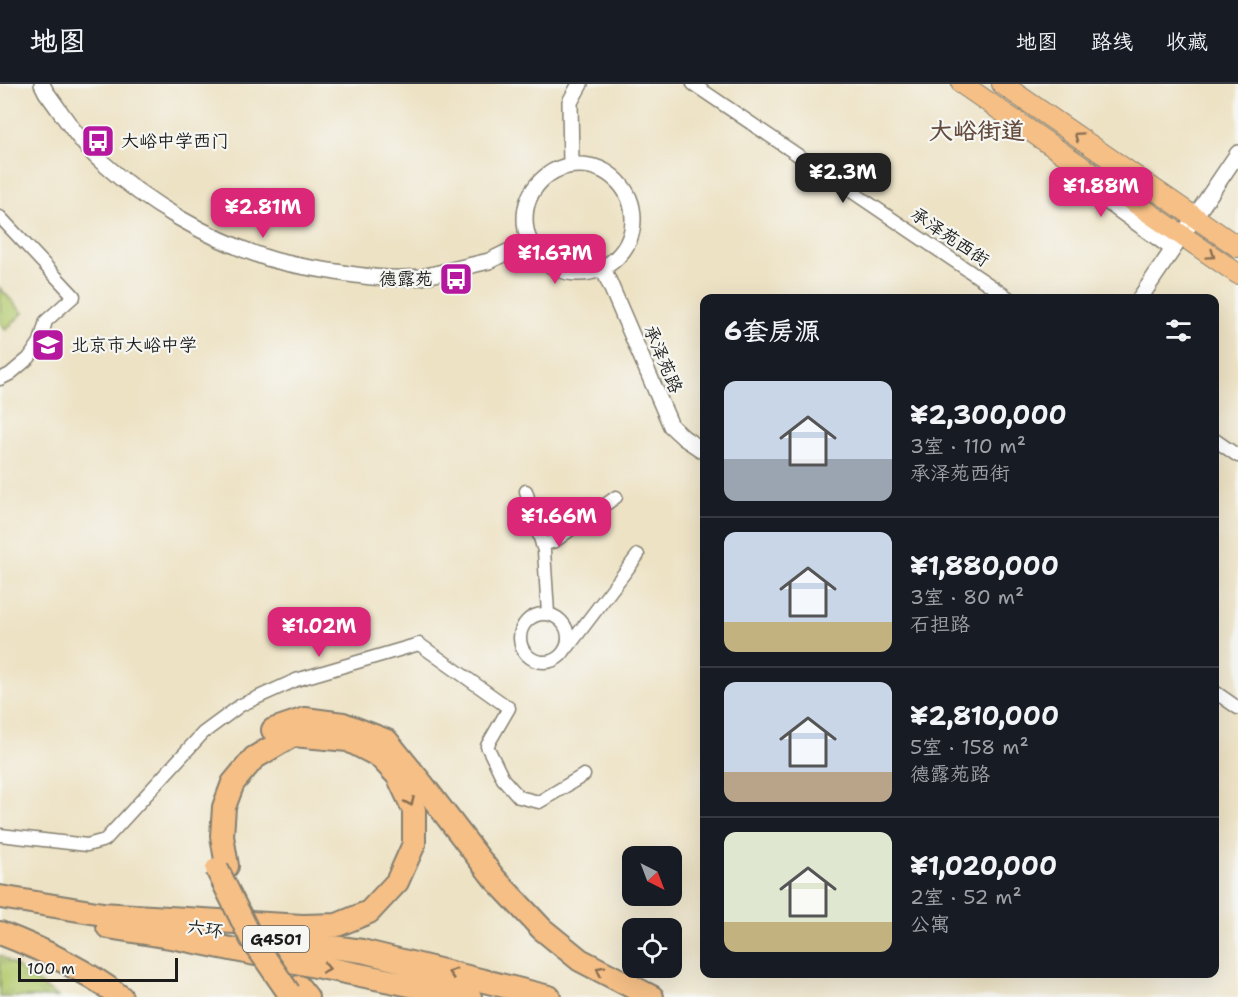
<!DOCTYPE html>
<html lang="zh">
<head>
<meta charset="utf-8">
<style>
  body { margin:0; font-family:"Shantell Sans","LXGW WenKai TC",sans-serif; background:#242831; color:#f1f3f6; height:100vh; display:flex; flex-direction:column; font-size:22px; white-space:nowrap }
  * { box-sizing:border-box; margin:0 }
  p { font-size:20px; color:#9ea1a6 }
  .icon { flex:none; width:33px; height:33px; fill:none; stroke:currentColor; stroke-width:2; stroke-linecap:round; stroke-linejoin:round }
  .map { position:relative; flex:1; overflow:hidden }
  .details { position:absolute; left:700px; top:210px; width:519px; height:684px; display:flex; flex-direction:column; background:#171b24; border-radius:12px; box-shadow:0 6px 24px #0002 }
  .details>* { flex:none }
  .needle { width:39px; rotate:138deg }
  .buttons { position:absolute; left:622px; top:762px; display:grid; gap:12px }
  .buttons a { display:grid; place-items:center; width:60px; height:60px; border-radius:12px; background:#171b24; box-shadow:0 6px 24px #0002; font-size:30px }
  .scale { position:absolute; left:18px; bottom:15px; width:160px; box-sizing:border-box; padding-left:6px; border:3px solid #1c1c1c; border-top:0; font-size:16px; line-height:21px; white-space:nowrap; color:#1c1c1c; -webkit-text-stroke:4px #f6f6f2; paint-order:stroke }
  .price { position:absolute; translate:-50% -51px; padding:0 14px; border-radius:12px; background:#db2777; color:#fff; font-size:20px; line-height:39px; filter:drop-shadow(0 2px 3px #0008) }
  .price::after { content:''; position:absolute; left:50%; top:36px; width:18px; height:14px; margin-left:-9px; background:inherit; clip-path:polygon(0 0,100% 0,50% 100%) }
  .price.selected { background:#222; color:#fff }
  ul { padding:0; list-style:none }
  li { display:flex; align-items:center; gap:18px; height:150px; padding:0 24px }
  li+li { border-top:2px solid #363941 }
  li span { display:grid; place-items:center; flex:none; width:168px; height:120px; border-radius:12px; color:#555 }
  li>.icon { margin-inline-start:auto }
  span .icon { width:72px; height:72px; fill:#fffc; stroke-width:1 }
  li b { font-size:26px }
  h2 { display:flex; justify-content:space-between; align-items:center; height:72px; padding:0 24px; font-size:26px }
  header { display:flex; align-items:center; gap:36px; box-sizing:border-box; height:84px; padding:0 30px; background:#171b24; border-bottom:2px solid #363941 }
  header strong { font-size:28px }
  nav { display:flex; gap:33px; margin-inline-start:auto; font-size:21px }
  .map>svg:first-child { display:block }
  .grass { fill:url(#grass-tufts); stroke:#687345; stroke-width:1.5 }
  .garden { fill:#b3ca6e; stroke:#687345; stroke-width:1.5 }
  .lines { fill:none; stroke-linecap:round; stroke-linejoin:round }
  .minor-casing { stroke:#847f70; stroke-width:15 }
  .tertiary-casing { stroke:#847f70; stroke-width:18 }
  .primary-casing { stroke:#847f70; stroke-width:22 }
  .motorway-casing { stroke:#847f70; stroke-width:26 }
  .minor { stroke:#fff; stroke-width:12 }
  .tertiary { stroke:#fff; stroke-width:15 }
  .primary { stroke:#f5bf86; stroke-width:20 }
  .motorway { stroke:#f5bf86; stroke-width:22 }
  .motorway-bridge-casing { stroke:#847f70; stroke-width:26; stroke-linecap:butt }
  .motorway-bridge { stroke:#f5bf86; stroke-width:22 }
  .oneway { stroke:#886e51 }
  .labels { text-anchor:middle; stroke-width:4.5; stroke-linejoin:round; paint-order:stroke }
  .shield { fill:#f6f6f2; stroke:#5d5d5c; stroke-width:1.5 }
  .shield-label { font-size:16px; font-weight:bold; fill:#1c1c1c }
  .poi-label { font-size:18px; fill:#1c1c1c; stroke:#f6f6f2; text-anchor:start }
  .street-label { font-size:18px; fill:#1c1c1c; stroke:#f6f6f2 }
  .district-label { font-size:24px; font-weight:bold; fill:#634c3d; stroke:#f6f6f2 }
</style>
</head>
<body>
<header>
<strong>地图</strong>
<nav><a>地图</a><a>路线</a><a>收藏</a></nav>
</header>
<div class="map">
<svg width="1238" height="913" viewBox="0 0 1238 913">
  <defs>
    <pattern id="grass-tufts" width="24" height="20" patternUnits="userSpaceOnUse" patternTransform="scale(1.5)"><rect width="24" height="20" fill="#b3ca6e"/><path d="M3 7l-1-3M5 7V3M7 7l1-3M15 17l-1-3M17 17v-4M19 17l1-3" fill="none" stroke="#99ad5f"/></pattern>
  </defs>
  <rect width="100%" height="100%" fill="#f6f6f2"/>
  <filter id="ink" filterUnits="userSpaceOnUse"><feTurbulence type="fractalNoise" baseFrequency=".0167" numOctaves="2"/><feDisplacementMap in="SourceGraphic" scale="12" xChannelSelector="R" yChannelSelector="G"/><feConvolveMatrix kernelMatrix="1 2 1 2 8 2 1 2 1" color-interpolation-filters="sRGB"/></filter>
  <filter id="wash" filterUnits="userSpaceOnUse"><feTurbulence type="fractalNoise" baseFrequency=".008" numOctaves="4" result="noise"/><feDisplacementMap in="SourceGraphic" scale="24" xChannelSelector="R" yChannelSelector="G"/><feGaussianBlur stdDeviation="1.35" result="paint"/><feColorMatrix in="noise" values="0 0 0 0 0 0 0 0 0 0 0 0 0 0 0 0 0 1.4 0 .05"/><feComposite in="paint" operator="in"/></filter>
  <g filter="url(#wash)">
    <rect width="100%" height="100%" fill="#ede2c4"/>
    <path class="grass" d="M 0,871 L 58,913 L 0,913 Z"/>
    <path class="garden" d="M 0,204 L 23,229 L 6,246 L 0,239 Z"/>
  </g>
  <g filter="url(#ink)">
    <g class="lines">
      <defs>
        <path id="minor" d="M 693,0 L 1009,214
          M 0,133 L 74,212 L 46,237 L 40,258 L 29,274 L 10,290 L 0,295
          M 1215,356 L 1238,372
          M 526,407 L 544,467 L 548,529
          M 542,461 L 555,457 L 616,413
          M520 554a24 24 0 1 1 48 0a24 24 0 1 1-48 0Z
          M 568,563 L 638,471
          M 1215,608 L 1238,624
          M 0,751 L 87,761 L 105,756 L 203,649 L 241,621 L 296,596 L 419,560 L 509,624 L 487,662 L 503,695 L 519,713 L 539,718 L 584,691"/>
        <path id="tertiary" d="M 42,0 L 46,8 C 64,32 80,59 103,79 C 147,119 208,154 264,173 C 287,181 312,184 336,188 C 366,193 391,196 422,193 L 489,177 L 530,157
          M 1066,73 L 1080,98 L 1173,165
          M 571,81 L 570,18 L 580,0
          M525 135a54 54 0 1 1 108 0a54 54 0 1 1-108 0Z
          M 603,184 L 671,342 L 684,354 L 705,368
          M 1140,214 L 1238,69"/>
        <path id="primary" d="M 962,0 L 1238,190
          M 1002,0 L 1238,163"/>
        <path id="motorway" d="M 273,646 L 305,635 L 343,640 L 387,657 L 422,700 L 494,794 L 542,845 L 580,876 L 652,913
          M 0,813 L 115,832
          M 101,830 L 303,842 L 337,841 L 369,828 L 397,798 L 414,760 L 414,726 L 398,692 L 379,672 L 348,656 L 293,651 L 254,674 L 233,699 L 224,723 L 222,752 L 227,782
          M 108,843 L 176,854 L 470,913
          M 0,849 C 42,865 84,885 121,913
          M 260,853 L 362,867 L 549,913
          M 299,903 L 307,913"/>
      </defs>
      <use href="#minor" class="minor-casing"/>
      <use href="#tertiary" class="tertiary-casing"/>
      <use href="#primary" class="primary-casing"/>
      <use href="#motorway" class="motorway-casing"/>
      <use href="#minor" class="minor"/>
      <use href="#tertiary" class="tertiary"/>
      <use href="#primary" class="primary"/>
      <use href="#motorway" class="motorway"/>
      <defs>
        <path id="motorway-bridge" d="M 217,785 L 251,854 L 289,909"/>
      </defs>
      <use href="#motorway-bridge" class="motorway-bridge-casing"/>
      <use href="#motorway-bridge" class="motorway-bridge"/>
    </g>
    <defs><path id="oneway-chevron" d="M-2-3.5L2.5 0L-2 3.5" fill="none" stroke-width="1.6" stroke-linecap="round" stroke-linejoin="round" transform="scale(1.5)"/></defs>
    <g class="oneway">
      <use href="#oneway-chevron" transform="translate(1078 52) rotate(-145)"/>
      <use href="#oneway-chevron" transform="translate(1211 171) rotate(35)"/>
      <use href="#oneway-chevron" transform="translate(410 718) rotate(66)"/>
      <use href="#oneway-chevron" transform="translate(326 884) rotate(11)"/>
      <use href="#oneway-chevron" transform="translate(600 886) rotate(-153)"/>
      <use href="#oneway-chevron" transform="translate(452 889) rotate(-166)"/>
    </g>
  </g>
  <defs>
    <symbol id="bus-square" viewBox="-11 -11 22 22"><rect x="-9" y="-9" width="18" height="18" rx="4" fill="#b5179e" stroke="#f6f6f2"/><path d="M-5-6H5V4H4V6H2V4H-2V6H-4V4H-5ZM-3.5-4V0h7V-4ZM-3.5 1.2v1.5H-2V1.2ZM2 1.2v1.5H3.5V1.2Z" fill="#fff"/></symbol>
    <symbol id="school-square" viewBox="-11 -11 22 22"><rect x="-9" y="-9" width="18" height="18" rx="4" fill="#b5179e" stroke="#f6f6f2"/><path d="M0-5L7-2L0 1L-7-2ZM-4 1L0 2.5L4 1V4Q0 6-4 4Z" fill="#fff"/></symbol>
  </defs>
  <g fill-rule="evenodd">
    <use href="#bus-square" x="79" y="38" width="38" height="38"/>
    <use href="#bus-square" x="437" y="176" width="38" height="38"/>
    <use href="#school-square" x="29" y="242" width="38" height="38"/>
  </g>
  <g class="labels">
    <rect class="shield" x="243" y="842" width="66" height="26" rx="4.5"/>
    <g class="shield-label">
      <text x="276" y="861">G4501</text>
    </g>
    <g class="poi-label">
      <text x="121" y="63">大峪中学西门</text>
      <text x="433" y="201" text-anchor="end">德露苑</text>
      <text x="71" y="267">北京市大峪中学</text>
    </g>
    <g class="street-label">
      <text transform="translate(950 153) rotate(34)" y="6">承泽苑西街</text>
      <text transform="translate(663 275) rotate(67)" y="6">承泽苑路</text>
      <text transform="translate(205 845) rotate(8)" y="6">六环</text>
    </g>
    <g class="district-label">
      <text x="977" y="55">大峪街道</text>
    </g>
  </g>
</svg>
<div class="buttons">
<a><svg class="needle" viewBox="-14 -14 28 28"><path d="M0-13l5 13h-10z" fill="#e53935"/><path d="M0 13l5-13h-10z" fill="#9ea1a6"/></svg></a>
<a><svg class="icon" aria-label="locate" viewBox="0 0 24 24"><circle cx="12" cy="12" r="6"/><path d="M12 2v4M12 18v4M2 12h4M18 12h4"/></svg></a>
</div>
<div class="scale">100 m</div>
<b class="price selected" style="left:843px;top:120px">¥2.3M</b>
<b class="price" style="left:1101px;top:134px">¥1.88M</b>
<b class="price" style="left:263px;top:155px">¥2.81M</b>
<b class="price" style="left:555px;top:201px">¥1.67M</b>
<b class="price" style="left:559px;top:464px">¥1.66M</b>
<b class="price" style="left:319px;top:574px">¥1.02M</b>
<section class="details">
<h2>6套房源<svg class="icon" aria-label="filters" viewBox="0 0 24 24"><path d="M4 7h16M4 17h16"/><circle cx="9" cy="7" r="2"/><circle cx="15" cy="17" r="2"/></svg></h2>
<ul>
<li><span style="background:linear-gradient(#c9d6e8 65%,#9aa5b1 0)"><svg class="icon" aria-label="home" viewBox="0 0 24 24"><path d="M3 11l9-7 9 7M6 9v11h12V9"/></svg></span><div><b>¥2,300,000</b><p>3室 · 110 m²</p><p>承泽苑西街</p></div></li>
<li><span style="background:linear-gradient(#c9d6e8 75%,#c2b280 0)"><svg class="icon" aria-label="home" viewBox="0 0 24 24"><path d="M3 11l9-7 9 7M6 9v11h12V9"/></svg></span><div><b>¥1,880,000</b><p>3室 · 80 m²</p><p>石担路</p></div></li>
<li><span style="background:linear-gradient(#c9d6e8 75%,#b9a48a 0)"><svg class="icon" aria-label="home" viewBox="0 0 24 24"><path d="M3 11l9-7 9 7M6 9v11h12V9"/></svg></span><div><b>¥2,810,000</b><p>5室 · 158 m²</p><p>德露苑路</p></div></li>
<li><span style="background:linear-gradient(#dfe7d0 75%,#c2b280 0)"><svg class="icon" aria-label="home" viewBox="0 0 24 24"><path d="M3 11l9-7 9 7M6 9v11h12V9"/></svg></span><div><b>¥1,020,000</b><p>2室 · 52 m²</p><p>公寓</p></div></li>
</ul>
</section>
</div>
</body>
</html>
